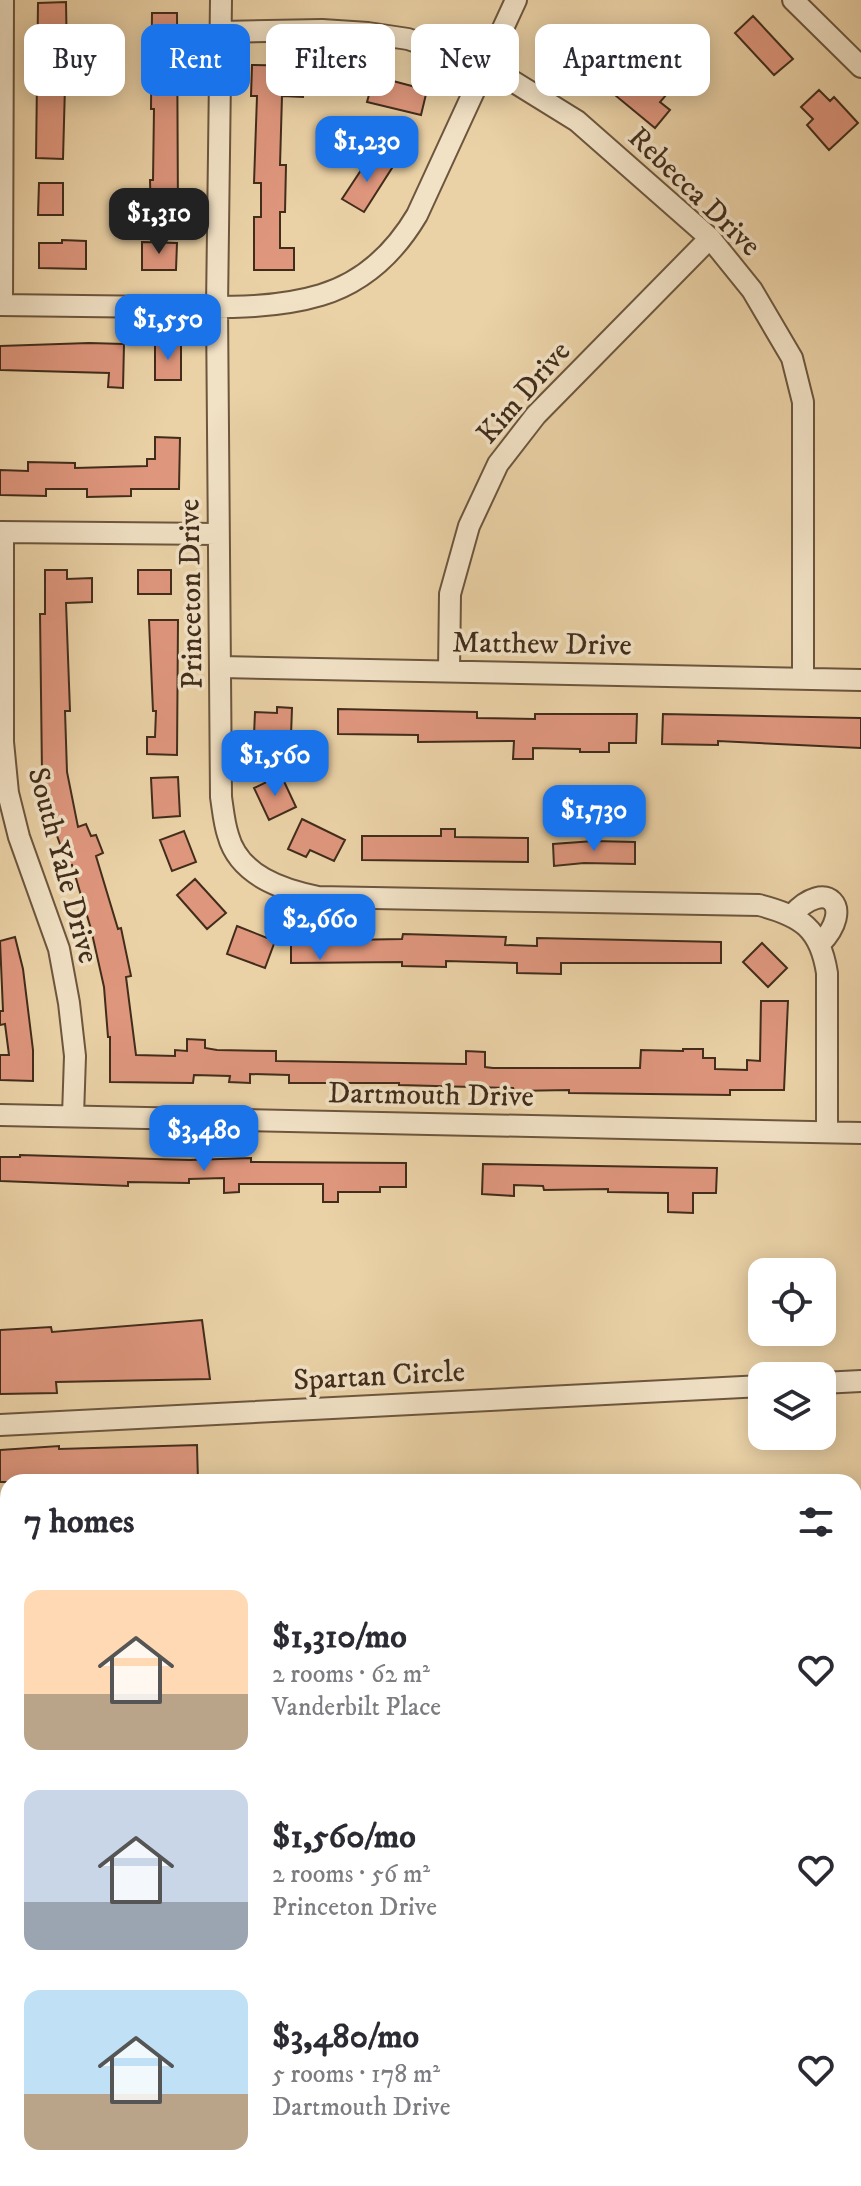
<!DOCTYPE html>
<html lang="en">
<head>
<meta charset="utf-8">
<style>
  body { margin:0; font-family:"IM FELL DW Pica",serif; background:#f7f7f7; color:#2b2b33; height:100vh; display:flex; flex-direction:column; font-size:30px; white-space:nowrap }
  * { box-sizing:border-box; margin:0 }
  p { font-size:26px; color:#7c7c81 }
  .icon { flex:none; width:44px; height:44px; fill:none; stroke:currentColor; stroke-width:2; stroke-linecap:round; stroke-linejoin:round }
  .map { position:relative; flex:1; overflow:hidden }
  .panel { position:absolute; left:0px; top:1474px; width:862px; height:712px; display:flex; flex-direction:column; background:#fff; border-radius:24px 24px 0 0; box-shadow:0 4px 20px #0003 }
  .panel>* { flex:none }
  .top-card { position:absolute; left:24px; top:24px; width:814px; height:72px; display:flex; gap:16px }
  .controls { position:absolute; left:748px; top:1258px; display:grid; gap:16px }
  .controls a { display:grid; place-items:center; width:88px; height:88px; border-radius:16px; background:#fff; box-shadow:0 4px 20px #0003; font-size:40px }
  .price { position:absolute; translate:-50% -68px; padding:0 18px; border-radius:16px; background:#1a73e8; color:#fff; font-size:26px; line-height:52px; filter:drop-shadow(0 2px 4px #0008) }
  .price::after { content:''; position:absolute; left:50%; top:48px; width:24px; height:18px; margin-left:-12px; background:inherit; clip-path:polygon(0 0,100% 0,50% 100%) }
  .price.on { background:#222; color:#fff }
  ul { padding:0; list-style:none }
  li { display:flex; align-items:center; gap:24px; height:200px; padding:0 24px }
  li span { display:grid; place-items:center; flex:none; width:224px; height:160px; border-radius:16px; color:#555 }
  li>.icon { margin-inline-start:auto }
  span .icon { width:96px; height:96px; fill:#fffc; stroke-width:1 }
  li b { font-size:34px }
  h2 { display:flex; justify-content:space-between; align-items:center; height:96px; padding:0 24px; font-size:34px }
  .pill { padding:0 28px; border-radius:16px; background:#fff; box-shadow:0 4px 20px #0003; font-size:28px; line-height:72px }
  .pill.on { background:#1a73e8; color:#fff }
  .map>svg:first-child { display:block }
  .building { fill:#de967d; stroke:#422d1b; stroke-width:2 }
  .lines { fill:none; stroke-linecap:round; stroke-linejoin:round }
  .lane-casing { stroke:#6c563e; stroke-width:14 }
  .street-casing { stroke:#6c563e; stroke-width:24 }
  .highway-casing { stroke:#422d1b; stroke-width:40 }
  .lane { stroke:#f1e1c5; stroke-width:10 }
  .street { stroke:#f1e1c5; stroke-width:20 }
  .highway { stroke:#e5b873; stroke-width:36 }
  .labels { text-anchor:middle; stroke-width:7; stroke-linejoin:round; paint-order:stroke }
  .street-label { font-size:30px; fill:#422d1b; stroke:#f1e1c5 }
</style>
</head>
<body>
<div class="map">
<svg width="861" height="2186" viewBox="0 0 861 2186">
  <rect width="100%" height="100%" fill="#ead1a6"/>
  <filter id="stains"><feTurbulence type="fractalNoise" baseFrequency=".0025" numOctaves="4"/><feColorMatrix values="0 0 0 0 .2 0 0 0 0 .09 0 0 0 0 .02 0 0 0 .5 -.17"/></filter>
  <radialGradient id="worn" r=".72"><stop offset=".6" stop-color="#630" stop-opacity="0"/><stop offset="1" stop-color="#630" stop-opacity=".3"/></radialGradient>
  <path class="building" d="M 66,2 L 67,61 L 84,61 L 84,86 L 65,86 L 63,159 L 36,158 L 38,3 Z
    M 152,13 L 177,13 L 178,217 L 151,217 L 150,180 L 153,180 L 154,109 L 151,109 Z
    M 753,16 L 793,59 L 774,75 L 735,33 Z
    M 549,27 L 591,49 L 578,72 L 537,50 Z
    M 252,65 L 304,66 L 303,97 L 282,96 L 280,165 L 286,165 L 285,212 L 280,212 L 280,248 L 294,248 L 294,270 L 254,270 L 254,217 L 261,217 L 261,183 L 254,183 L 257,96 L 251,96 Z
    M 624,75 L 644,91 L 652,82 L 667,94 L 660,102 L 670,110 L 655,128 L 610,91 Z
    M 374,76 L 427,90 L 421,115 L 367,102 Z
    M 819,90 L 830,101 L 834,97 L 858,123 L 829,150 L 807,125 L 813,119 L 801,107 Z
    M 371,155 L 392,168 L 364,212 L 342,199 Z
    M 39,183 L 63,183 L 63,215 L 38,215 Z
    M 62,240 L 86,241 L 86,269 L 39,268 L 39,243 L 62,243 Z
    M 142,242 L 177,243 L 176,270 L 142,270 Z
    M 89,343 L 124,344 L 123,388 L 108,387 L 109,373 L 0,370 L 0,346 Z
    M 155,343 L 181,343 L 181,380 L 155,380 Z
    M 155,437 L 180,438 L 179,489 L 131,489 L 131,496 L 87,497 L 87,489 L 46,489 L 46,496 L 0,495 L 0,470 L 28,471 L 28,462 L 75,463 L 75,468 L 147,466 L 147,459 L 155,459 Z
    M 45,570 L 67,570 L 67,579 L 92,578 L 92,602 L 66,603 L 70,711 L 65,711 L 67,772 L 78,827 L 86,824 L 91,836 L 96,835 L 103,853 L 96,856 L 118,929 L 121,928 L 131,976 L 126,977 L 136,1055 L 175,1056 L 175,1050 L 187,1051 L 187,1039 L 205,1040 L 205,1048 L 217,1050 L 276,1051 L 276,1061 L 466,1064 L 466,1051 L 485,1052 L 485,1067 L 493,1068 L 640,1068 L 641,1050 L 683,1051 L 683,1049 L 703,1049 L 703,1058 L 715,1058 L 715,1069 L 747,1070 L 747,1060 L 760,1061 L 761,1001 L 788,1001 L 784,1090 L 730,1090 L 730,1095 L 569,1093 L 569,1090 L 514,1091 L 513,1088 L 399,1085 L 399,1083 L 289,1083 L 289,1075 L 250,1074 L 250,1083 L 229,1082 L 230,1076 L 194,1075 L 193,1083 L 110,1082 L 110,1037 L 108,1037 L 104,987 L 91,929 L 72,865 L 68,866 L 52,822 L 42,773 L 40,614 L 45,614 Z
    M 138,570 L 171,570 L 171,594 L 138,594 Z
    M 149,620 L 178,620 L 177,755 L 147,754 L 147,737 L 155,737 L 156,711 L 153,711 Z
    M 277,707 L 292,708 L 291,736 L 254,735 L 255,712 L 277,713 Z
    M 338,709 L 477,712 L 477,718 L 535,719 L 535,714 L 637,714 L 636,743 L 609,743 L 609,752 L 580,752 L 580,749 L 533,748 L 533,759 L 513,759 L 514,741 L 418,742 L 418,735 L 338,734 Z
    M 663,714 L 861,718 L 861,748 L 718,741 L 718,745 L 662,744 Z
    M 281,775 L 296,807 L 269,820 L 254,788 Z
    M 178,777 L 180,816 L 153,818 L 151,778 Z
    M 302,819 L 345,840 L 334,861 L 310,850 L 306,857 L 288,849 Z
    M 441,829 L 455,829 L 455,837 L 528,838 L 528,862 L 362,860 L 362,836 L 441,836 Z
    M 184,831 L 196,862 L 172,871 L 160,840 Z
    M 594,841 L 635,842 L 635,864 L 584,863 L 554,866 L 553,844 Z
    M 195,879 L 226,913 L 207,929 L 177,895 Z
    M 237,926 L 275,941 L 265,968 L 227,954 Z
    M 403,934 L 506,937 L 505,945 L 537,946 L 537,938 L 721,942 L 721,963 L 561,963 L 561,974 L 517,973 L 517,963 L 446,961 L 446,967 L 402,966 L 402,962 L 291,963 L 291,941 L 402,939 Z
    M 15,937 L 23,969 L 33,1050 L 33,1081 L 0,1080 L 0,1055 L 9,1055 L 5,1024 L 0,1025 L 0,1011 L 3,1011 L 0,941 Z
    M 762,943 L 787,968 L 768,987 L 743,962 Z
    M 20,1155 L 190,1160 L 251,1158 L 251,1162 L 406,1163 L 406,1187 L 380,1187 L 380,1192 L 338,1192 L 338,1202 L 323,1202 L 323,1184 L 239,1184 L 239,1192 L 224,1193 L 224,1178 L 189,1179 L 189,1183 L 128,1182 L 128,1186 L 0,1181 L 0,1157 L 20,1157 Z
    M 483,1164 L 717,1168 L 716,1193 L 693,1193 L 693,1213 L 668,1212 L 668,1193 L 608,1192 L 608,1189 L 544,1190 L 543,1186 L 514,1185 L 514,1196 L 482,1194 Z
    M 202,1320 L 210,1379 L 56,1382 L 57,1393 L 0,1394 L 0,1330 L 51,1327 L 52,1332 Z
    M 197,1445 L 198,1482 L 0,1482 L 0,1450 L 59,1446 L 59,1449 Z"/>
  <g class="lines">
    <defs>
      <path id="lane" d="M 854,2049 L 861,2049
        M 0,2062 L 8,2057
        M 854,2073 L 861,2080
        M 260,2178 L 264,2186
        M 342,2178 L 349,2186
        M 141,2186 L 149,2178
        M 206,2186 L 214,2178
        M 563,2186 L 570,2178"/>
      <path id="street" d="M 221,0 L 217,307 L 221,797 C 223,810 224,823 228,835 C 239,876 283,890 318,897 L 759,905 C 801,916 820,928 827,973 L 827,1132
        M 793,0 L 861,67
        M 221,32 L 322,30 L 368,33 L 408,39 L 488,66 L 577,121 L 710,238 L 752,290 L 792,358 L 803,402 L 803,678
        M 0,305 C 55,306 109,306 164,307 C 216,307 271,310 321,295 C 364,282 395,252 417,215 L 516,0
        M 2,305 L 3,0
        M 0,532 L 218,534
        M 3,532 L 3,742 L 8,793 L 19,837 L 59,949 L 69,1003 L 75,1056 L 73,1116
        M 221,667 L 861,680
        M 449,671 L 450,594 L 469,526 L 498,464 L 536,415 L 710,238
        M 792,915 C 826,877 856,907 820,944
        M 0,1115 L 861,1133
        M 822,1383 L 861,1381
        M 0,1425 L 762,1386
        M 854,1592 L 861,1592
        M 0,1636 L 8,1635"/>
      <path id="highway" d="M 854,1810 L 861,1809
        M 0,1841 L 8,1841
        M 854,1875 L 861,1875
        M 0,1907 L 8,1906
        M 0,1934 L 8,1934
        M 854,1938 L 861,1938"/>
    </defs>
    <use href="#lane" class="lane-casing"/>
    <use href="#street" class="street-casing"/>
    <use href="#highway" class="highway-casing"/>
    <use href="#lane" class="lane"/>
    <use href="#street" class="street"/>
    <use href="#highway" class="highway"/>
  </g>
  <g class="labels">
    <g class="street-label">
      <text transform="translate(695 191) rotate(44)" y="10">Rebecca Drive</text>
      <text transform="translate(523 392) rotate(-49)" y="10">Kim Drive</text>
      <text transform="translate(190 594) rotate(-91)" y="10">Princeton Drive</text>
      <text transform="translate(542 643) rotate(1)" y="10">Matthew Drive</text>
      <text transform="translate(64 865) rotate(75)" y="10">South Yale Drive</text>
      <text transform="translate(431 1094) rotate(1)" y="10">Dartmouth Drive</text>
      <text transform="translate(379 1375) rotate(-3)" y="10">Spartan Circle</text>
    </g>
  </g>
  <rect width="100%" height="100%" filter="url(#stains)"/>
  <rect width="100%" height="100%" fill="url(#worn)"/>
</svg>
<div class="controls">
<a><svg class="icon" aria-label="locate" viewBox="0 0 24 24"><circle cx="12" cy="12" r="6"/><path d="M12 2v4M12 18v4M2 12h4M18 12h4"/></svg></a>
<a><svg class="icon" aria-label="layers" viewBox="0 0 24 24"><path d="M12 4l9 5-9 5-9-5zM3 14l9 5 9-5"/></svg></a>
</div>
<b class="price" style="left:367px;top:184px">$1,230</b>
<b class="price on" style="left:159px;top:256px">$1,310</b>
<b class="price" style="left:168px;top:362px">$1,550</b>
<b class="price" style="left:275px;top:798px">$1,560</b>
<b class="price" style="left:594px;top:853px">$1,730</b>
<b class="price" style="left:320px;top:962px">$2,660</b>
<b class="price" style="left:204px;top:1173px">$3,480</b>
<div class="top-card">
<a class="pill">Buy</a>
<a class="pill on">Rent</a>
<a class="pill">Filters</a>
<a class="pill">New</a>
<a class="pill">Apartment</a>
</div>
<section class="panel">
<h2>7 homes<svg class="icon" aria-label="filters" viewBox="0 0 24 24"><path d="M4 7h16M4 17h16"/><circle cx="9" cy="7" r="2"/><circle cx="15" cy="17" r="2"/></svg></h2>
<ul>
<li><span style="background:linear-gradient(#ffd9b3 65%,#b9a48a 0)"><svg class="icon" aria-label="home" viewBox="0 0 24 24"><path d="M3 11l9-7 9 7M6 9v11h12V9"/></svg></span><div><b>$1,310/mo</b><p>2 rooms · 62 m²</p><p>Vanderbilt Place</p></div><svg class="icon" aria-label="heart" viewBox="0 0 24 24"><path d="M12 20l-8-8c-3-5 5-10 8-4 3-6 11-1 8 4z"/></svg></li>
<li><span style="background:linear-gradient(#c9d6e8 70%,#9aa5b1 0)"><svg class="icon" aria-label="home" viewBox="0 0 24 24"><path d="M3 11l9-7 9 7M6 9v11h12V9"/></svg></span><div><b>$1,560/mo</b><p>2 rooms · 56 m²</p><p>Princeton Drive</p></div><svg class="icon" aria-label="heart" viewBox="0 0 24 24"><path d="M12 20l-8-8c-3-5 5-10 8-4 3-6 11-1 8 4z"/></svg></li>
<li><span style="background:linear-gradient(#bfe0f5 65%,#b9a48a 0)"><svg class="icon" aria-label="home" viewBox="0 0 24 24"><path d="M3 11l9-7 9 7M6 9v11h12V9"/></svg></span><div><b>$3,480/mo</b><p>5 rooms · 178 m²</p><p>Dartmouth Drive</p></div><svg class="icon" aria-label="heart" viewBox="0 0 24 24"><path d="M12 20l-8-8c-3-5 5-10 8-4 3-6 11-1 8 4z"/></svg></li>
</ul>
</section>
</div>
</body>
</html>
